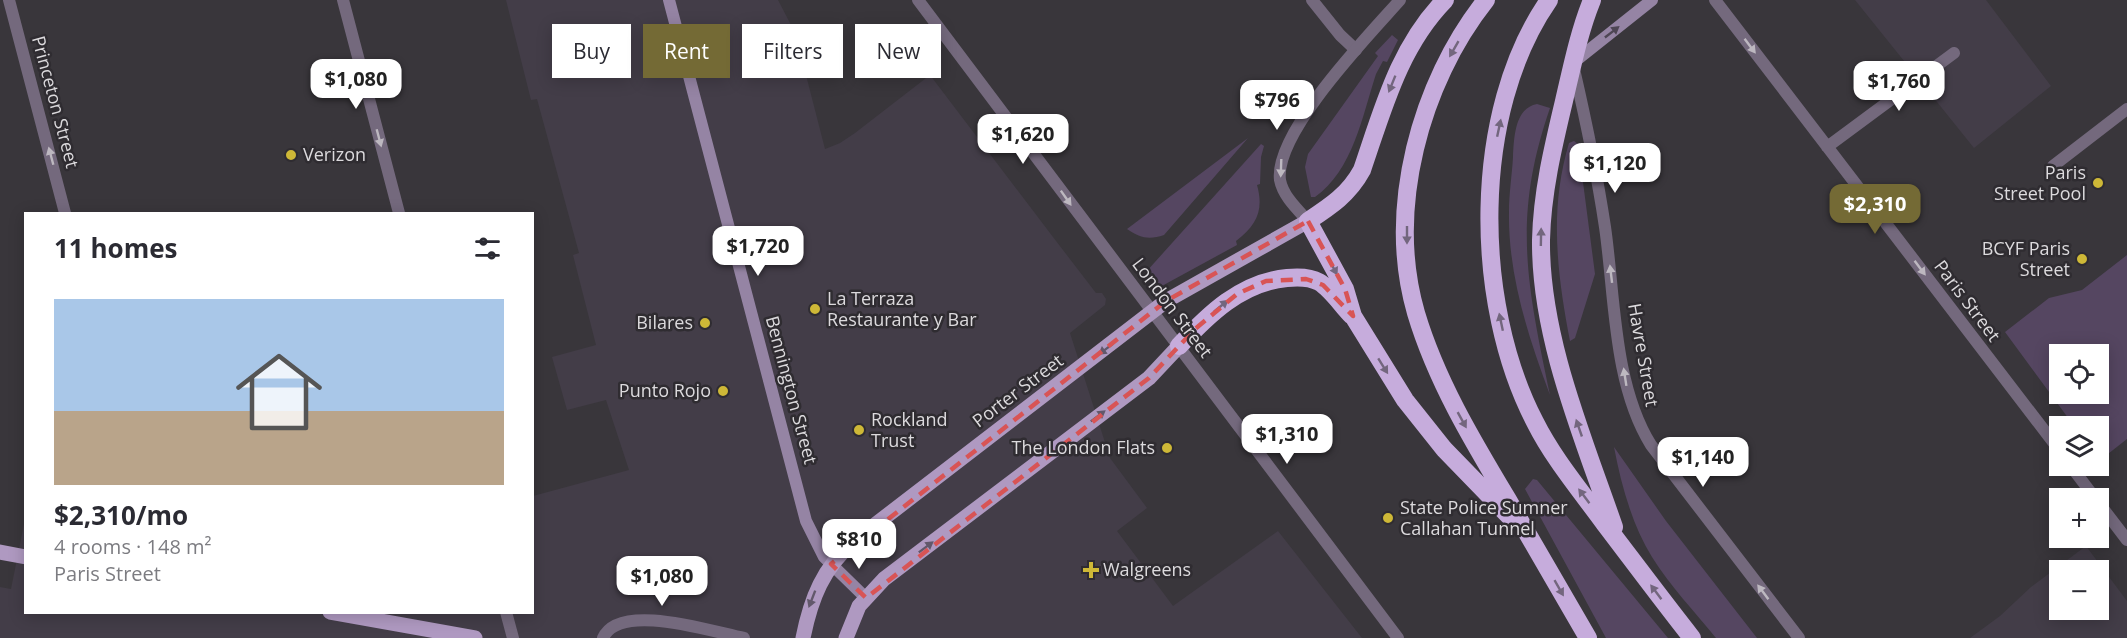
<!DOCTYPE html>
<html lang="en">
<head>
<meta charset="utf-8">
<style>
  body { margin:0; font-family:"Open Sans",sans-serif; background:#f7f7f7; color:#2b2b33; height:100vh; display:flex; flex-direction:column; font-size:22px; white-space:nowrap }
  * { box-sizing:border-box; margin:0 }
  p { font-size:20px; color:#7c7c81 }
  .icon { flex:none; width:33px; height:33px; fill:none; stroke:currentColor; stroke-width:2; stroke-linecap:round; stroke-linejoin:round }
  .map { position:relative; flex:1; overflow:hidden }
  .sheet { position:absolute; left:24px; top:212px; width:510px; height:402px; display:flex; flex-direction:column; background:#fff; border-radius:0px; box-shadow:0 3px 15px #0003 }
  .sheet>* { flex:none }
  .top-card { position:absolute; left:552px; top:24px; width:570px; height:54px; display:flex; gap:12px }
  .tools { position:absolute; left:2049px; top:344px; display:grid; gap:12px }
  .tools a { display:grid; place-items:center; width:60px; height:60px; border-radius:0px; background:#fff; box-shadow:0 3px 15px #0003; font-size:30px }
  .price { position:absolute; translate:-50% -51px; padding:0 14px; border-radius:12px; background:#fff; color:#222; font-size:20px; line-height:39px; filter:drop-shadow(0 2px 3px #0008) }
  .price::after { content:''; position:absolute; left:50%; top:36px; width:18px; height:14px; margin-left:-9px; background:inherit; clip-path:polygon(0 0,100% 0,50% 100%) }
  .price.active { background:#746a35; color:#fff }
  ul { padding:0; list-style:none }
  li { display:grid; align-content:center; gap:12px; height:318px; padding:0 30px }
  li span { display:grid; place-items:center; height:186px; border-radius:0px; color:#555 }
  li>.icon { margin-inline-start:auto }
  span .icon { width:108px; height:108px; fill:#fffc; stroke-width:1 }
  li b { font-size:26px }
  h2 { display:flex; justify-content:space-between; align-items:center; height:72px; padding:0 30px; font-size:26px }
  .tag { padding:0 21px; border-radius:0px; background:#fff; box-shadow:0 3px 15px #0003; font-size:21px; line-height:54px }
  .tag.active { background:#746a35; color:#fff }
  .map>svg:first-child { display:block }
  .built { fill:#433d48; fill-rule:evenodd }
  .green { fill:#554661; fill-rule:evenodd }
  .lines { fill:none; stroke-linecap:round; stroke-linejoin:round }
  .minor { stroke:#74697d; stroke-width:12 }
  .tertiary { stroke:#74697d; stroke-width:12 }
  .secondary { stroke:#9584a4; stroke-width:12 }
  .primary { stroke:#af99c1; stroke-width:15 }
  .motorway { stroke:#c6acdc; stroke-width:18 }
  .oneway { fill:#4e4654 }
  .oneway2 { fill:#bdb8c0 }
  .oneway3 { fill:#73667e }
  .oneway4 { fill:#62586b }
  .marked { fill:none; stroke:#d85455; stroke-width:4.5; stroke-dasharray:12 8; stroke-linejoin:round }
  .poi-dot { fill:#ceb837; stroke:#2f2c31; stroke-width:2 }
  .labels { text-anchor:middle; stroke-width:5; stroke-linejoin:round; paint-order:stroke }
  .street-label { font-size:18px; fill:#dcdadd; stroke:#2f2c31 }
  .poi-label { font-size:18px; fill:#dcdadd; stroke:#2f2c31; text-anchor:start }
</style>
</head>
<body>
<div class="map">
<svg width="2127" height="638" viewBox="0 0 2127 638">
  <rect width="100%" height="100%" fill="#39363b"/>
  <path class="built" d="M 506,0 L 778,0 L 802,46 L 794,52 L 806,75 L 825,149 L 840,143 L 855,133 L 930,75 L 1053,237 L 1096,293 L 1102,293 L 1106,299 L 1105,305 L 1070,333 L 1110,458 L 1147,508 L 1117,531 L 1173,606 L 1278,531 L 1362,638 L 0,638 L 0,587 L 11,589 L 25,519 L 26,612 L 532,612 L 533,496 L 629,470 L 606,400 L 567,410 L 552,357 L 596,345 L 573,255 L 579,253 L 537,99 L 531,100 Z
    M 1855,0 L 1986,0 L 2051,86 L 1974,148 Z
    M 2086,546 L 2127,601 L 2127,638 L 1970,638 L 2000,616 L 2031,587 ZM 2060,570 L 2098,570 L 2098,609 L 2060,609 Z"/>
  <path class="green" d="M 1392,35 L 1398,40 L 1387,62 L 1383,61 L 1376,74 C 1362,117 1353,170 1315,197 L 1311,197 L 1305,167 L 1308,154 L 1378,56 L 1375,53 Z
    M 1537,104 L 1550,108 C 1512,218 1527,284 1550,395 C 1528,336 1508,275 1509,212 C 1509,193 1512,175 1513,157 C 1514,137 1515,108 1537,104 Z
    M 1248,138 L 1164,235 C 1149,240 1140,238 1127,229 Z
    M 1574,141 L 1578,144 L 1595,274 L 1575,338 L 1570,341 C 1557,273 1549,210 1569,143 Z
    M 1261,144 L 1264,146 L 1261,157 L 1260,184 L 1257,185 C 1264,210 1257,225 1236,241 L 1237,245 L 1160,287 L 1155,286 L 1146,272 Z
    M 2127,255 L 2127,439 L 2099,461 L 2098,426 L 2074,426 L 2005,332 L 2049,298 L 2082,290 ZM 2060,354 L 2098,354 L 2098,393 L 2060,393 Z
    M 1614,447 L 1666,521 L 1757,638 L 1716,638 C 1695,612 1670,586 1652,557 C 1632,525 1621,484 1614,447 Z
    M 1533,479 L 1537,480 L 1668,638 L 1606,638 L 1525,489 Z"/>
  <g class="lines">
    <path class="minor" d="M 9,0 L 65,213
      M 343,0 L 399,213
      M 918,0 L 1398,638
      M 1312,0 L 1340,35 L 1356,50
      M 1715,0 L 2060,451
      M 1827,147 L 1954,53
      M 2053,166 L 2127,109
      M 2070,465 L 2095,498
      M 2098,502 L 2127,540
      M 506,612 L 513,638
      M 603,638 C 619,601 713,632 744,638"/>
    <path class="tertiary" d="M 1574,69 C 1586,121 1597,174 1605,227 C 1615,296 1613,384 1651,445 L 1799,638
      M 1308,221 C 1297,209 1283,196 1280,180 C 1274,133 1368,36 1400,0"/>
    <path class="secondary" d="M 669,0 L 806,521 L 824,557 L 866,598
      M 1574,62 L 1652,0"/>
    <path class="primary" d="M 0,552 L 26,557
      M 330,612 L 475,638
      M 803,638 C 811,598 823,568 854,541 L 1166,301 L 1308,221
      M 846,638 L 859,606 L 884,579 L 1149,378 L 1179,346"/>
    <path class="motorway" d="M 1445,0 C 1399,47 1383,109 1362,170 C 1349,194 1331,206 1308,221 L 1345,289 L 1353,316 L 1405,400 L 1444,449 L 1510,517
      M 1486,0 C 1420,83 1386,209 1416,313 C 1436,380 1472,440 1508,500 C 1535,546 1561,592 1588,638
      M 1549,0 C 1471,112 1473,303 1535,422 C 1553,458 1580,490 1604,523 C 1633,561 1662,600 1692,638
      M 1592,0 C 1579,32 1572,67 1564,101 C 1553,147 1542,193 1541,240 C 1540,337 1583,437 1614,527
      M 1179,346 C 1208,315 1241,282 1287,278 C 1297,277 1310,277 1319,282 C 1331,289 1342,306 1352,316"/>
  </g>
  <defs><path id="oneway-solid" d="M-6-.8H1V-3.2L6.5 0L1 3.2V.8H-6Z" transform="scale(1.5)"/></defs>
  <use class="oneway" href="#oneway-solid" transform="translate(1612 32) rotate(-38)"/>
  <g class="oneway2">
    <use href="#oneway-solid" transform="translate(1750 46) rotate(53)"/>
    <use href="#oneway-solid" transform="translate(379 138) rotate(75)"/>
    <use href="#oneway-solid" transform="translate(51 156) rotate(-105)"/>
    <use href="#oneway-solid" transform="translate(1281 168) rotate(92)"/>
    <use href="#oneway-solid" transform="translate(1066 198) rotate(55)"/>
    <use href="#oneway-solid" transform="translate(1920 268) rotate(53)"/>
    <use href="#oneway-solid" transform="translate(1611 274) rotate(-97)"/>
    <use href="#oneway-solid" transform="translate(1625 377) rotate(-99)"/>
    <use href="#oneway-solid" transform="translate(1763 592) rotate(-127)"/>
  </g>
  <g class="oneway3">
    <use href="#oneway-solid" transform="translate(1454 49) rotate(120)"/>
    <use href="#oneway-solid" transform="translate(1392 84) rotate(112)"/>
    <use href="#oneway-solid" transform="translate(1499 128) rotate(-78)"/>
    <use href="#oneway-solid" transform="translate(1407 235) rotate(90)"/>
    <use href="#oneway-solid" transform="translate(1541 237) rotate(-89)"/>
    <use href="#oneway-solid" transform="translate(1333 267) rotate(62)"/>
    <use href="#oneway-solid" transform="translate(1221 306) rotate(-39)"/>
    <use href="#oneway-solid" transform="translate(1501 322) rotate(-102)"/>
    <use href="#oneway-solid" transform="translate(1383 366) rotate(58)"/>
    <use href="#oneway-solid" transform="translate(1462 420) rotate(61)"/>
    <use href="#oneway-solid" transform="translate(1579 428) rotate(-109)"/>
    <use href="#oneway-solid" transform="translate(1584 496) rotate(-127)"/>
    <use href="#oneway-solid" transform="translate(1559 588) rotate(60)"/>
    <use href="#oneway-solid" transform="translate(1656 592) rotate(-127)"/>
  </g>
  <g class="oneway4">
    <use href="#oneway-solid" transform="translate(1106 349) rotate(143)"/>
    <use href="#oneway-solid" transform="translate(1098 416) rotate(-37)"/>
    <use href="#oneway-solid" transform="translate(926 547) rotate(-37)"/>
    <use href="#oneway-solid" transform="translate(812 599) rotate(111)"/>
  </g>
  <path class="marked" d="M 1308,221 L 1345,289 L 1353,316 L 1323,285 L 1306,279 L 1266,281 L 1237,294 L 1195,329 L 1149,378 L 866,598 L 831,564 L 1166,301 Z"/>
  <g class="poi-dot">
    <circle cx="291" cy="155" r="6"/>
    <circle cx="2098" cy="183" r="6"/>
    <circle cx="2082" cy="259" r="6"/>
    <circle cx="815" cy="309" r="6"/>
    <circle cx="705" cy="323" r="6"/>
    <circle cx="723" cy="391" r="6"/>
    <circle cx="859" cy="430" r="6"/>
    <circle cx="1167" cy="448" r="6"/>
    <circle cx="1388" cy="518" r="6"/>
    <path d="M1088 561h6v6h6v6h-6v6h-6v-6h-6v-6h6z"/>
  </g>
  <g class="labels">
    <g class="street-label">
      <text transform="translate(55 102) rotate(75)" y="6">Princeton Street</text>
      <text transform="translate(1967 301) rotate(53)" y="6">Paris Street</text>
      <text transform="translate(1172 308) rotate(53)" y="6">London Street</text>
      <text transform="translate(1643 355) rotate(80)" y="6">Havre Street</text>
      <text transform="translate(791 390) rotate(75)" y="6">Bennington Street</text>
      <text transform="translate(1018 391) rotate(-37)" y="6">Porter Street</text>
    </g>
    <g class="poi-label">
      <text x="303" y="161">Verizon</text>
      <text x="2086" y="179" text-anchor="end">Paris<tspan x="2086" dy="21">Street Pool</tspan></text>
      <text x="2070" y="255" text-anchor="end">BCYF Paris<tspan x="2070" dy="21">Street</tspan></text>
      <text x="827" y="305">La Terraza<tspan x="827" dy="21">Restaurante y Bar</tspan></text>
      <text x="693" y="329" text-anchor="end">Bilares</text>
      <text x="711" y="397" text-anchor="end">Punto Rojo</text>
      <text x="871" y="426">Rockland<tspan x="871" dy="21">Trust</tspan></text>
      <text x="1155" y="454" text-anchor="end">The London Flats</text>
      <text x="1400" y="514">State Police Sumner<tspan x="1400" dy="21">Callahan Tunnel</tspan></text>
      <text x="1103" y="576">Walgreens</text>
    </g>
  </g>
</svg>
<div class="tools">
<a><svg class="icon" aria-label="locate" viewBox="0 0 24 24"><circle cx="12" cy="12" r="6"/><path d="M12 2v4M12 18v4M2 12h4M18 12h4"/></svg></a>
<a><svg class="icon" aria-label="layers" viewBox="0 0 24 24"><path d="M12 4l9 5-9 5-9-5zM3 14l9 5 9-5"/></svg></a>
<a>+</a>
<a>−</a>
</div>
<b class="price" style="left:356px;top:110px">$1,080</b>
<b class="price" style="left:1899px;top:112px">$1,760</b>
<b class="price" style="left:1277px;top:131px">$796</b>
<b class="price" style="left:1023px;top:165px">$1,620</b>
<b class="price" style="left:1615px;top:194px">$1,120</b>
<b class="price active" style="left:1875px;top:235px">$2,310</b>
<b class="price" style="left:758px;top:277px">$1,720</b>
<b class="price" style="left:1287px;top:465px">$1,310</b>
<b class="price" style="left:1703px;top:488px">$1,140</b>
<b class="price" style="left:859px;top:570px">$810</b>
<b class="price" style="left:662px;top:607px">$1,080</b>
<div class="top-card">
<a class="tag">Buy</a>
<a class="tag active">Rent</a>
<a class="tag">Filters</a>
<a class="tag">New</a>
</div>
<section class="sheet">
<h2>11 homes<svg class="icon" aria-label="filters" viewBox="0 0 24 24"><path d="M4 7h16M4 17h16"/><circle cx="9" cy="7" r="2"/><circle cx="15" cy="17" r="2"/></svg></h2>
<ul>
<li><span style="background:linear-gradient(#a9c7e8 60%,#b9a48a 0)"><svg class="icon" aria-label="home" viewBox="0 0 24 24"><path d="M3 11l9-7 9 7M6 9v11h12V9"/></svg></span><div><b>$2,310/mo</b><p>4 rooms · 148 m²</p><p>Paris Street</p></div></li>
</ul>
</section>
</div>
</body>
</html>
